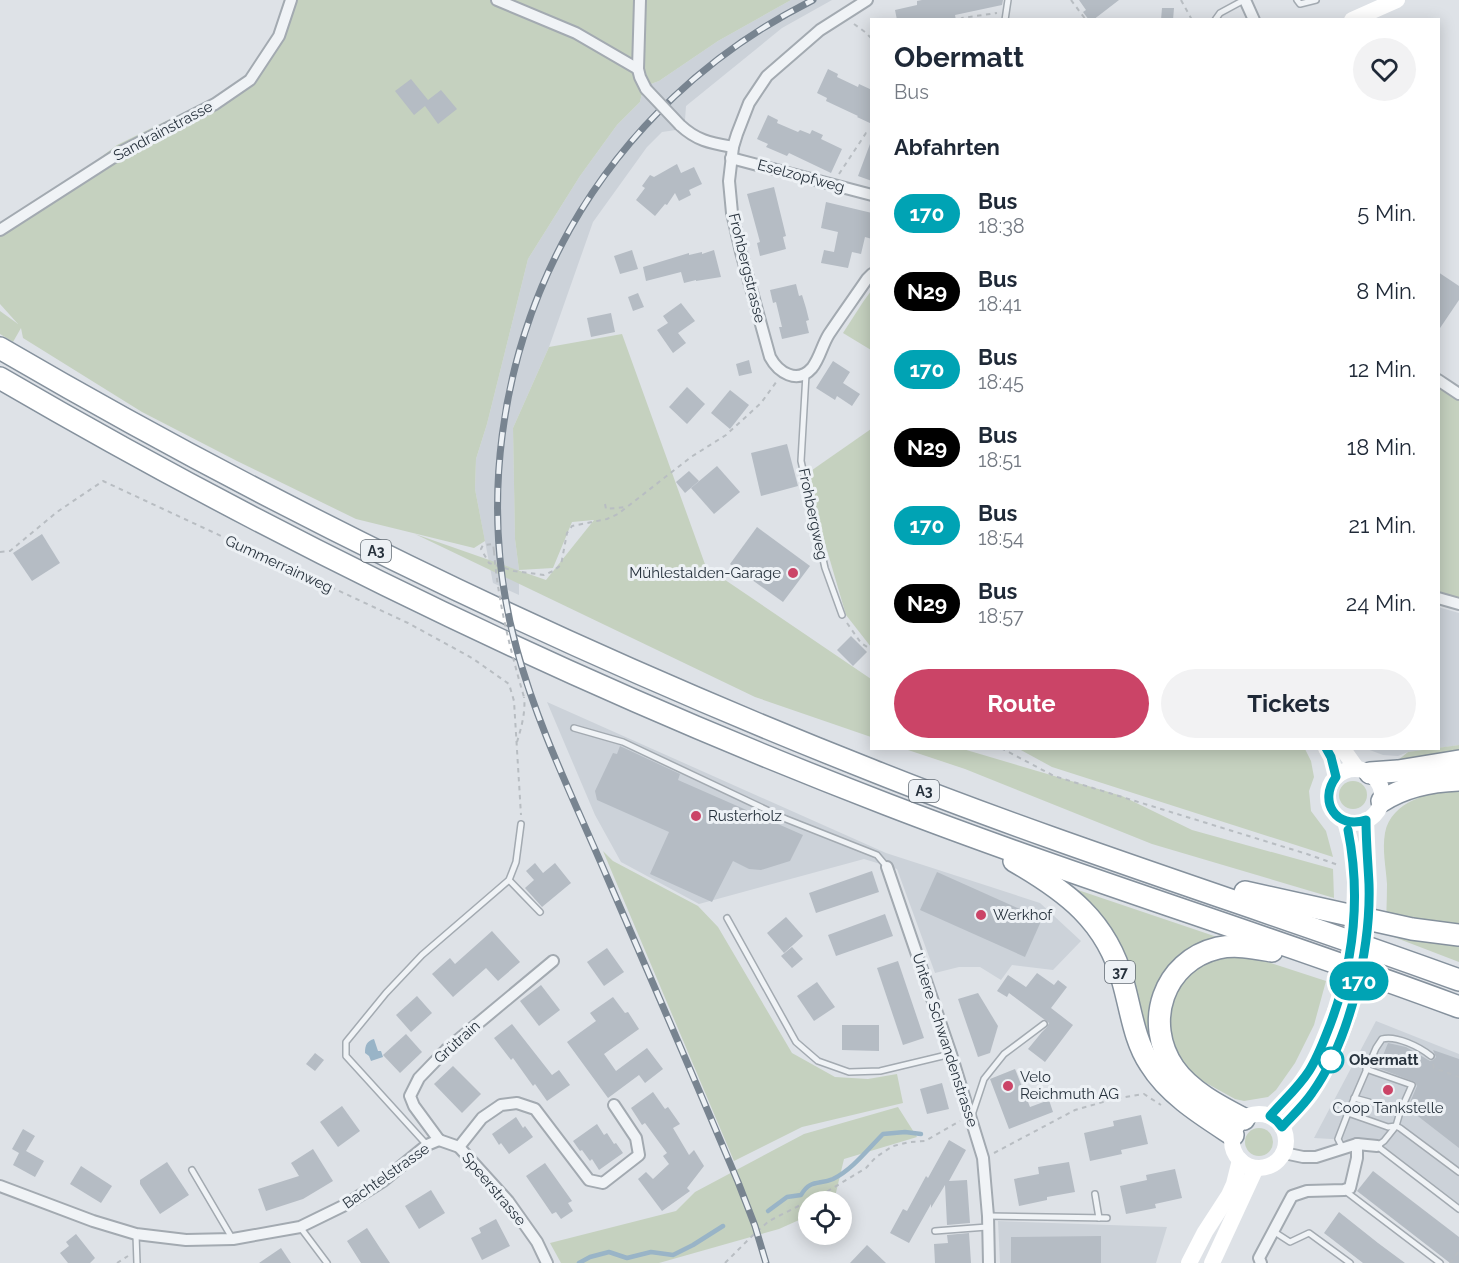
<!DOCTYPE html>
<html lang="de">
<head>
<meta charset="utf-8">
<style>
  body { margin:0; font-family:Raleway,sans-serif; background:#f2f2f3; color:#1f2937; height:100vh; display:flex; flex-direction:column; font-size:22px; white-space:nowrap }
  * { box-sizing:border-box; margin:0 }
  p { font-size:20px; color:#747a83 }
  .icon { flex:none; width:33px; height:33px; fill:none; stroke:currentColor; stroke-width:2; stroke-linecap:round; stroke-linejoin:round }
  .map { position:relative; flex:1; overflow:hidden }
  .details { position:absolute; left:870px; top:18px; width:570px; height:732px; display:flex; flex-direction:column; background:#fff; border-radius:0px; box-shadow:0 3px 15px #0003 }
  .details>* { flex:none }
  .badge { padding:0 12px; border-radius:20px; font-size:21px; line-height:39px }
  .controls { position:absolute; left:798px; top:1191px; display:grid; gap:12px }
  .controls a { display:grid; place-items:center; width:54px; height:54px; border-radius:50%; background:#fff; box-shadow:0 3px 15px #0003; font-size:30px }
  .map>.badge { position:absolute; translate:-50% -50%; box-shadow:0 0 0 3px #fff }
  h2 { padding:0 24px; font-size:22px; line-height:54px }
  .round { display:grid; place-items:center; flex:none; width:63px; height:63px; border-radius:32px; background:#f2f2f3 }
  .head { display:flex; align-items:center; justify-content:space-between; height:102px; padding:0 24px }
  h1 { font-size:28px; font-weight:700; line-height:45px }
  .action { display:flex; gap:12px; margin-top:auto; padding:12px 24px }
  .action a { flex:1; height:69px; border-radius:36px; background:#cb4467; color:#fff; font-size:24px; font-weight:700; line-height:69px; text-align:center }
  .action a+a { background:#f2f2f3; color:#1f2937 }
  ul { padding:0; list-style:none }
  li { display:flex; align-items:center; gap:18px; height:78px; padding:0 24px }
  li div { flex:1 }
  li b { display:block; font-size:22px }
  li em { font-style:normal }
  li .badge { min-width:66px; font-weight:700; text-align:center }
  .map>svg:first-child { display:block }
  .built { fill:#ccd2d9 }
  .green { fill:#c5d1bf }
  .water { fill:#99b4c7 }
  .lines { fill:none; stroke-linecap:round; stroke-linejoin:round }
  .stream { stroke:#99b4c7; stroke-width:4.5 }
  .building { fill:#b5bcc4 }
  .service-casing { stroke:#a3aab1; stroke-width:8 }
  .minor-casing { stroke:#a3aab1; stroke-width:14 }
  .motorway-casing { stroke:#85919d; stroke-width:24 }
  .path { stroke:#b8bdc2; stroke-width:2; stroke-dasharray:4.5 4.5; stroke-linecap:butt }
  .service { stroke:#f0f3f6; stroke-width:5 }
  .minor { stroke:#f0f3f6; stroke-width:10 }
  .secondary { stroke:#fff; stroke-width:16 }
  .motorway { stroke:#fff; stroke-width:21 }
  .rail-casing { stroke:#788490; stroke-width:7 }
  .rail { stroke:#edf1f5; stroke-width:4.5; stroke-dasharray:14; stroke-linecap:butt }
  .minor-bridge-casing { stroke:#a3aab1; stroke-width:14; stroke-linecap:butt }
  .path-bridge { stroke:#b8bdc2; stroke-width:2; stroke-dasharray:4.5 4.5; stroke-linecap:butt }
  .minor-bridge { stroke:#f0f3f6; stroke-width:10 }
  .secondary-bridge { stroke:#fff; stroke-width:16 }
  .line-casing { stroke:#fff; stroke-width:14 }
  .line { stroke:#00a3b4; stroke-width:9 }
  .poi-dot { fill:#cb4467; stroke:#edf1f5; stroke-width:2 }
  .stop-dot { fill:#fff; stroke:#00a3b4; stroke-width:3 }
  .labels { text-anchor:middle; stroke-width:6; stroke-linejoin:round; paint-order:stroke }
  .shield { fill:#edf1f5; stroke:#626b74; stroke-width:1.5 }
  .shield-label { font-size:14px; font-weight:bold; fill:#27323d }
  .street-label { font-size:15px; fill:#27323d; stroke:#edf1f5 }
  .poi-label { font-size:15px; fill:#27323d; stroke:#edf1f5; text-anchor:start }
  .stop-label { font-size:15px; font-weight:bold; fill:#27323d; stroke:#edf1f5; text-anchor:start }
</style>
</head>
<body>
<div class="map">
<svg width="1459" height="1263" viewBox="0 0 1459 1263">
  <rect width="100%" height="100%" fill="#dee2e7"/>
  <g class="built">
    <polygon points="791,0 832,0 782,28 686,106 685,120 676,130 662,132 647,147 593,222 549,347 513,428 515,539 519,570 519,595 493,583 475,489 476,459 487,424 528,259 580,176 617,125 640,102 642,93 651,84 659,81 718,41"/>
    <polygon points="1438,607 1459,613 1459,745 1439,748"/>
    <polygon points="547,702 886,853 1040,903 1081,941 1053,970 1012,965 1001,980 980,967 959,967 935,973 897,869 864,859 699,904 621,862 595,815"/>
    <polygon points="1367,749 1433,749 1408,752 1398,756 1383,755"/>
    <polygon points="1376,1021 1459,1054 1459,1207 1366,1141 1314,1138"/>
    <polygon points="998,1221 1167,1227 1156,1263 1000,1263"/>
  </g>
  <g class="green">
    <polygon points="291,0 791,0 718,41 659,81 651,84 642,93 640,102 617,125 580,176 528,259 487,424 476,459 475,489 485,541 474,548 356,519 237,461 142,412 23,338 21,328 13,342 0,334 0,311 18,324 0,304 0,233 117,145 250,80 279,36"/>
    <polygon points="871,291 871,350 843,333 863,302"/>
    <polygon points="622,334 706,567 871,679 871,737 755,697 415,534 546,580 594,520 572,522 553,568 519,570 515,539 513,428 549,347"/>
    <polygon points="1438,388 1444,388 1459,398 1459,599 1439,593"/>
    <polygon points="871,429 871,647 846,615 805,475"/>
    <polygon points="1459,745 1459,750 1397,761 1408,752"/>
    <polygon points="905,749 963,749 1122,796 1192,830 1333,869 1334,898 1152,844 965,769"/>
    <polygon points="1019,749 1305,749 1311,761 1314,777 1309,791 1311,811 1326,831 1333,857 1052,767"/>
    <circle cx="1353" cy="795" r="14"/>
    <path d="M1459,790V962L1386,934C1386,917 1387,900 1387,884C1386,867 1382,850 1385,833C1391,801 1431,791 1459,790Z"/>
    <polygon points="603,851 613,861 698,906 718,927 792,1053 835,1077 868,1079 897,1074 903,1103 802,1127 734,1161"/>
    <polygon points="1078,890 1223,939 1252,957 1326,981 1314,1025 1295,1063 1276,1090 1268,1097 1244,1101 1235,1099 1197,1078 1164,1073 1077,891"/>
    <polygon points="898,1107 917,1137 844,1159 834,1201 808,1202 808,1216 779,1229 659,1263 561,1263 550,1243 676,1211 695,1192 804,1134"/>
    <circle cx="1259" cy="1142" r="14"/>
  </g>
  <path class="water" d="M374,1039L378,1051H381L383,1057L371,1061L369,1056L365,1053C365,1045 367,1041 374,1039Z"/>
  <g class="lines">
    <g class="stream">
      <path d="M768,1211L787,1197L801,1195C810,1179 819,1185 833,1179C852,1170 868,1149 883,1134L905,1132L921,1134"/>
      <polyline points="579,1263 590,1257 609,1252 627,1258 651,1252 673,1255 693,1245 723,1226"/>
    </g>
  </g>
  <g class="building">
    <polygon points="922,0 1003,0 1002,5 955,15 956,20 897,20 895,10 917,5 917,1"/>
    <polygon points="1079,0 1119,0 1093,20 1089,20 1083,12 1086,10"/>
    <polygon points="1162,8 1174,8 1173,20 1161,20"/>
    <polygon points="828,69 838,74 837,77 858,87 859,84 872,90 872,124 857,117 858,116 826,101 827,98 817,93"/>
    <polygon points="411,79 428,100 441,90 457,109 438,124 425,106 414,115 395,91"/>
    <polygon points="768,115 778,120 777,123 798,132 800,130 810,134 812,130 823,135 821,139 842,149 831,173 789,153 787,156 766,147 768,144 757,139"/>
    <polygon points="870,144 872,144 872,181 858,176"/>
    <polygon points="677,164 681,173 694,167 702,184 689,190 691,195 679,201 675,193 667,205 665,204 655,216 636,200 645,188 642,186 650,175 654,177"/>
    <polygon points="774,187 786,236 783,237 786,249 760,256 757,243 760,242 747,194"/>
    <polygon points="826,202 872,213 872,239 865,237 861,254 852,252 848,268 821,263 824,250 834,252 838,232 821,228"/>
    <polygon points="632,250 638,269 620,274 614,256"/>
    <polygon points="714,250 721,277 696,281 696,280 684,283 681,272 646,281 643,267 689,253 689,255 702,252 702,254"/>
    <polygon points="1438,272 1459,286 1459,300 1438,331"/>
    <polygon points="796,284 799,296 802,295 806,308 809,320 806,321 809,333 782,339 779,327 782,327 776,302 773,303 770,290"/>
    <polygon points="638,293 644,307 633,311 628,297"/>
    <polygon points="681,303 695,321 678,333 686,343 673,353 657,330 668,323 663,316"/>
    <polygon points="611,313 615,332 591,337 587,318"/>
    <polygon points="749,360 752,373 739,376 736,364"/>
    <polygon points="833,361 850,372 843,383 860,394 852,406 837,396 835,400 816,388"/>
    <polygon points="687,387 705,404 687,424 669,407"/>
    <polygon points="730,390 749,405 730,429 711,413"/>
    <polygon points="787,444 798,486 761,496 751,453"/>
    <polygon points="717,466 740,492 714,514 691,488"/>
    <polygon points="689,471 699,481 685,493 676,482"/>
    <polygon points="757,527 810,566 783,602 730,564"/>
    <polygon points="42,534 60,563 32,581 13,553"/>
    <polygon points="851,636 867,652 853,666 837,650"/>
    <polygon points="620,746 680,774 678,780 803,835 790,861 761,870 749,869 733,861 712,902 650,874 669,832 597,800 595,791 613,753 617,754"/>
    <polygon points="535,863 543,873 555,863 571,883 542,907 525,888 534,880 526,871"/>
    <polygon points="872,871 879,892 816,913 809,893"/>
    <polygon points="937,872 1042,919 1025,957 920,910"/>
    <polygon points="885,914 893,936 836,956 828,935"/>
    <polygon points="786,917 803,936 784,953 767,933"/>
    <polygon points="492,931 520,962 498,981 486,968 453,997 432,974 450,958 455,964"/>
    <polygon points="792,947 803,959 792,968 781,956"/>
    <polygon points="607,948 624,972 604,986 587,962"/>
    <polygon points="898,961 924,1038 903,1045 877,968"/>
    <polygon points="1037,973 1054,985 1058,980 1067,987 1051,1008 1073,1025 1045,1062 1028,1049 1042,1032 1047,1027 1049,1023 1009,993 1007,997 997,991 1008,975 1026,987"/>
    <polygon points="817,982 835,1007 814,1021 797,996"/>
    <polygon points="541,985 560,1010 539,1026 520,1001"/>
    <polygon points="978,993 998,1026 990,1053 978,1057 958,999"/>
    <polygon points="417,996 432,1013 411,1032 396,1015"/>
    <polygon points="613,997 625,1013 628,1012 639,1029 604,1054 616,1071 647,1048 663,1069 645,1083 639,1075 608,1098 567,1042 596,1021 590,1013"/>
    <polygon points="512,1024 552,1075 559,1070 570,1085 547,1101 535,1084 533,1086 513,1058 511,1060 494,1038"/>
    <polygon points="842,1025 879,1025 879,1051 842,1050"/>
    <polygon points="406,1034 422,1052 400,1073 383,1055"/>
    <polygon points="1388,1043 1406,1047 1430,1061 1433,1060 1436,1057 1433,1050 1459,1059 1459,1148 1410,1110 1411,1100 1417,1086 1415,1082 1378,1068"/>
    <polygon points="315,1053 324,1060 315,1071 306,1064"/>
    <polygon points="453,1066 481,1094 462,1113 434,1084"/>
    <polygon points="1015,1069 1030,1107 1049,1100 1053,1112 1009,1129 990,1079"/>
    <polygon points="942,1083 949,1109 927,1114 920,1089"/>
    <polygon points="653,1092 665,1109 668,1107 680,1124 673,1128 689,1155 694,1150 704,1166 687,1188 690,1191 662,1211 638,1179 646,1172 653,1179 669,1164 663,1156 667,1153 645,1123 642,1125 631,1108"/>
    <polygon points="342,1106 360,1131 338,1147 320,1122"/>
    <polygon points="1141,1115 1148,1144 1121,1150 1122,1154 1090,1161 1084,1133 1114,1126 1113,1121"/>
    <polygon points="516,1117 523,1128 525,1126 533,1137 509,1154 501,1143 499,1145 492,1134"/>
    <polygon points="597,1124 604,1135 607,1133 614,1144 616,1143 623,1153 599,1170 592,1159 590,1161 582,1150 580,1151 573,1141"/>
    <polygon points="23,1129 35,1136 26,1151 44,1161 35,1177 13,1165 19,1153 12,1149"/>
    <polygon points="949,1140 966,1150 949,1181 967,1180 970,1223 947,1225 945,1185 931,1208 931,1204 909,1243 890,1233 903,1209 907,1211 926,1176 928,1178"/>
    <polygon points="313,1149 333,1181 303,1199 266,1211 258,1189 299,1176 291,1163"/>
    <polygon points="167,1162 189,1195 160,1214 140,1184 140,1180"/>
    <polygon points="1069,1162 1075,1192 1047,1197 1047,1200 1019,1206 1014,1179 1039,1174 1038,1167"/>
    <polygon points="545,1163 572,1201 568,1203 573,1211 561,1219 556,1212 552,1214 526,1176"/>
    <polygon points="81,1166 112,1186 101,1203 70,1184"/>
    <polygon points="1175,1169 1182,1198 1155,1204 1156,1208 1126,1214 1120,1186 1147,1180 1146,1175"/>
    <polygon points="1373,1171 1459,1237 1459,1263 1450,1263 1357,1191"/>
    <polygon points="431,1190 445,1213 419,1229 405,1206"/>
    <polygon points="1339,1212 1378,1243 1405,1263 1363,1263 1324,1233"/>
    <polygon points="496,1219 510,1246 482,1260 471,1238 481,1233 479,1228"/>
    <polygon points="367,1228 380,1248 390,1263 361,1263 347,1241"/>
    <polygon points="969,1233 971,1263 935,1263 934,1244 948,1243 947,1235"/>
    <polygon points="76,1234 95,1258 90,1263 68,1263 60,1253 69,1246 66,1242"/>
    <polygon points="1101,1236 1101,1263 1011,1263 1011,1237"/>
    <polygon points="867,1245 886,1263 850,1263"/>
    <polygon points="281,1248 291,1263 259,1263"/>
  </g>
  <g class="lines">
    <defs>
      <g id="service">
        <polyline points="1297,0 1300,4 1316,0"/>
        <polyline points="1005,20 1008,0"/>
        <polyline points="1215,20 1220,13 1244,0"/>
        <polyline points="806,374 801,461 825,568 842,615"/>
        <polyline points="574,728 623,742 786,819 877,855 887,867"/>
        <polyline points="509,880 540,912"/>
        <polyline points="727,918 796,1042 818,1061 849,1072 880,1071 951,1054"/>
        <polyline points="1366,1069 1412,1085 1400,1112 1396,1126 1384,1141 1377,1146 1459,1209"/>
        <polyline points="1354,1098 1369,1102"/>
        <path d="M1348,1113L1376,1048L1382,1039C1396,1035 1420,1047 1431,1056"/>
        <polyline points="972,1115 984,1079 1004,1054 1044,1024"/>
        <polyline points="427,1145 346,1056 346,1042 386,993 422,955 509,880 516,862 521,824"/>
        <polyline points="1343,1149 1338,1139 1348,1113 1388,1127 1396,1126 1400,1128 1459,1172"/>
        <polyline points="192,1170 232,1238"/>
        <polyline points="1344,1190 1440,1263"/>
        <polyline points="1095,1194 1099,1218"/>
        <polyline points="988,1216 1107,1218"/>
        <polyline points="300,1227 327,1263"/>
        <polyline points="935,1231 987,1227"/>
        <polyline points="1273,1231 1290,1242 1309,1233 1350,1263"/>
        <polyline points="136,1235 137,1263"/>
      </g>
      <g id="minor">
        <polyline points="497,0 576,33 638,69"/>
        <polyline points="640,0 638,69 640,77 646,89"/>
        <path d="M867,0L820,30L767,76L749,103L737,134L733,147L729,181L732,213L741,252L770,357C778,372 797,385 812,368C820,358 822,345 829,334C841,316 854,298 867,279L872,274"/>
        <polyline points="1245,0 1254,20"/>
        <path d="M680,125C697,141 711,143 733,147"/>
        <polyline points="731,158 872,195"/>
        <polyline points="0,230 123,151 215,104 250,80 279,36 291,0"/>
        <polyline points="1438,380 1459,394"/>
        <polyline points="1438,598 1459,604"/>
        <polyline points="887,867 951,1054 983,1158 988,1216 989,1263"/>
        <polyline points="439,1140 414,1106 410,1096 419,1078 446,1050 553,961"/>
        <polyline points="439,1140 459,1147 508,1201 537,1242 547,1263"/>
        <polyline points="459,1147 482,1118 501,1105 517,1103 535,1109 589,1180 603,1183 639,1155 636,1138 614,1105"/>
        <polyline points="1284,1153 1303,1157 1316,1157 1357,1144 1377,1146"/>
        <polyline points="0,1186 93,1221 136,1234 186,1240 233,1239 300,1227 345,1205 383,1181 427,1145 439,1140"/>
        <polyline points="1261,1263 1259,1258 1292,1196 1307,1191 1344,1190 1350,1188 1357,1158 1357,1144"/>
      </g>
      <g id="motorway">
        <path d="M0,348C279,511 570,651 871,770C1064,847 1264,909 1459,980"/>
        <path d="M0,378C283,543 580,686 886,804C1075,877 1269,936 1459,1007"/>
        <polyline points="1370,773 1398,771 1459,761"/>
        <path d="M1382,801C1405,786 1432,781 1459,780"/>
        <path d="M1014,861C1066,891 1107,921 1123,982C1131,1010 1134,1040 1150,1064C1169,1095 1204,1116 1233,1135"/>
        <polyline points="1245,892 1412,929 1459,935"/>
        <path d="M1244,1119C1219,1106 1190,1091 1174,1068C1143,1023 1163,961 1218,948C1236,944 1255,948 1272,951"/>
      </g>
    </defs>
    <use href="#service" class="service-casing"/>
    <use href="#minor" class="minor-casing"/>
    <use href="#motorway" class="motorway-casing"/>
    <g class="path">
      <polyline points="1071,0 1086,20"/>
      <polyline points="1181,0 1192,20"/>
      <polyline points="960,20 962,18 997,13"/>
      <polyline points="854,24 865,32 872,39"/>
      <polyline points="839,174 866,133 872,132"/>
      <polyline points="605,504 606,509 626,507"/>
      <polyline points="494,551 493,544 483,545 481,549 489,563 514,571 544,575 553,571 561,565 567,533 572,526 607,519 618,514 691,457 726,435 761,403 777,381"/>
      <polyline points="0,552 10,551 57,512 103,481 408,623 472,658 509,684 514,701 521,815"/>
      <polyline points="847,623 861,643 872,650"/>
      <path d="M517,742C521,729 526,711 524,697"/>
      <polyline points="1001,748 1054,776 1307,854 1338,865"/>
      <polyline points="1433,1064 1434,1068 1459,1077"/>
      <polyline points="994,1153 1075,1110 1114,1099 1144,1094 1161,1105"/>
      <polyline points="117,1263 128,1256"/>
      <polyline points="725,1263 750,1238 769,1221 828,1191 866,1168 876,1157 893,1146 910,1142 925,1141 960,1121"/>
      <polyline points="1450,1263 1459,1251"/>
    </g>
    <use href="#service" class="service"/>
    <use href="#minor" class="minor"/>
    <g class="secondary">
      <polyline points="1352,20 1397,0"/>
      <polyline points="1326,748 1331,757 1336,777"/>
      <polyline points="1342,748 1357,769"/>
      <circle cx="1355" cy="796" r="27"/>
      <polyline points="1366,820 1369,885"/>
      <polyline points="1345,821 1351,844 1355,882"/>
      <circle cx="1259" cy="1141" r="27"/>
      <path d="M1270,1116C1279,1106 1289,1096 1298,1086C1316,1064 1325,1036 1335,1011"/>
      <path d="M1282,1127C1292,1115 1305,1104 1313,1091C1329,1067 1339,1041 1349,1014"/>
      <polyline points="1189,1263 1205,1232 1229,1195 1234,1184 1240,1160"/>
      <polyline points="1212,1263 1256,1168"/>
    </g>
    <use href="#motorway" class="motorway"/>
    <defs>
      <path id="rail" d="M766,1263L755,1226L738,1182C695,1080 651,979 607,877C575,802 538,728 517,650C478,510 499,356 570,229C626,130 711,51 813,0"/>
    </defs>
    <use href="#rail" class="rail-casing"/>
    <use href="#rail" class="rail"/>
    <defs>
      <polyline id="minor-bridge" points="646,89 680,125"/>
    </defs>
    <use href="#minor-bridge" class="minor-bridge-casing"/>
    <path class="path-bridge" d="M494,551C498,602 510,649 524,697"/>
    <use href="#minor-bridge" class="minor-bridge"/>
    <g class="secondary-bridge">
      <path d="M1335,1011C1349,967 1355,927 1355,882"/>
      <path d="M1349,1014C1363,972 1368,929 1369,885"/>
    </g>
  </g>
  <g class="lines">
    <defs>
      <path id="line" d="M1326,748L1331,757L1336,777C1318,801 1336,830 1366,820C1366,842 1368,863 1369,884C1371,949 1350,1040 1312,1093C1304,1105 1292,1116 1282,1127L1277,1121L1270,1116C1283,1101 1298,1088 1309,1071C1318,1057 1324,1040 1330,1025C1354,962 1361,896 1348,830"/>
    </defs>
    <use href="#line" class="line-casing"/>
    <use href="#line" class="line"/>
  </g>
  <g class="poi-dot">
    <circle cx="793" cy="573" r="6"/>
    <circle cx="696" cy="816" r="6"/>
    <circle cx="981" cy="915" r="6"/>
    <circle cx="1008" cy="1086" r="6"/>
    <circle cx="1388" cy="1090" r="6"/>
  </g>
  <circle class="stop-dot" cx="1331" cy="1060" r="12"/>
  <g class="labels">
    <g class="shield">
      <rect x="361" y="540" width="30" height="22" rx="4.5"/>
      <rect x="909" y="780" width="30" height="22" rx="4.5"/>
      <rect x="1105" y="961" width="30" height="22" rx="4.5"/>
    </g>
    <g class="shield-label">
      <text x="376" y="556">A3</text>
      <text x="924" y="796">A3</text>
      <text x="1120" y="977">37</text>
    </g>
    <g class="street-label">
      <text transform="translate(163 131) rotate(-28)" y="5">Sandrainstrasse</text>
      <text transform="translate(801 176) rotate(15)" y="5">Eselzopfweg</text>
      <text transform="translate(747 268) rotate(76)" y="5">Frohbergstrasse</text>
      <text transform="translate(813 514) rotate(78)" y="5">Frohbergweg</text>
      <text transform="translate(279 564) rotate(25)" y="5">Gummerrainweg</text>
      <text transform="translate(945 1040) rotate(72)" y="5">Untere Schwandenstrasse</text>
      <text transform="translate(457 1042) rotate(-42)" y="5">Grütrain</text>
      <text transform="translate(386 1176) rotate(-35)" y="5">Bachtelstrasse</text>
      <text transform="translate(494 1189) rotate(50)" y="5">Speerstrasse</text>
    </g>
    <g class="poi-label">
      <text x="781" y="578" text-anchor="end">Mühlestalden-Garage</text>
      <text x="708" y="821">Rusterholz</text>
      <text x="993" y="920">Werkhof</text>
      <text x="1020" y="1082">Velo<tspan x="1020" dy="17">Reichmuth AG</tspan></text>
      <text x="1388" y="1113" text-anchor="middle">Coop Tankstelle</text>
    </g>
    <g class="stop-label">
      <text x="1349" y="1065">Obermatt</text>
    </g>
  </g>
</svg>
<div class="controls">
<a><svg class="icon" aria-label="locate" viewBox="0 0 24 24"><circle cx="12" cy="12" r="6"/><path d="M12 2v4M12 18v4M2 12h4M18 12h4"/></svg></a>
</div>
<b class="badge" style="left:1359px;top:981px;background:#00a3b4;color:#fff">170</b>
<section class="details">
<div class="head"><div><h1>Obermatt</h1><p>Bus</p></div><a class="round"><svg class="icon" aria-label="heart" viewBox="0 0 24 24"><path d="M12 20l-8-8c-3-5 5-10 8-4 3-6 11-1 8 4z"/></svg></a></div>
<h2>Abfahrten</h2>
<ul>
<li><span class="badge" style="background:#00a3b4;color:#fff">170</span><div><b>Bus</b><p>18:38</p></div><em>5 Min.</em></li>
<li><span class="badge" style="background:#000;color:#fff">N29</span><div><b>Bus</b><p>18:41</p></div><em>8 Min.</em></li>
<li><span class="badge" style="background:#00a3b4;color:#fff">170</span><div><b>Bus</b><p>18:45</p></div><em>12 Min.</em></li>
<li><span class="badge" style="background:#000;color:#fff">N29</span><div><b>Bus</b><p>18:51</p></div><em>18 Min.</em></li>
<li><span class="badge" style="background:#00a3b4;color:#fff">170</span><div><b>Bus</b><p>18:54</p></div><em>21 Min.</em></li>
<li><span class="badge" style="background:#000;color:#fff">N29</span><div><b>Bus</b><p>18:57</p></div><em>24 Min.</em></li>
</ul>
<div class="action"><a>Route</a><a>Tickets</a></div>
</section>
</div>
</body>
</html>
